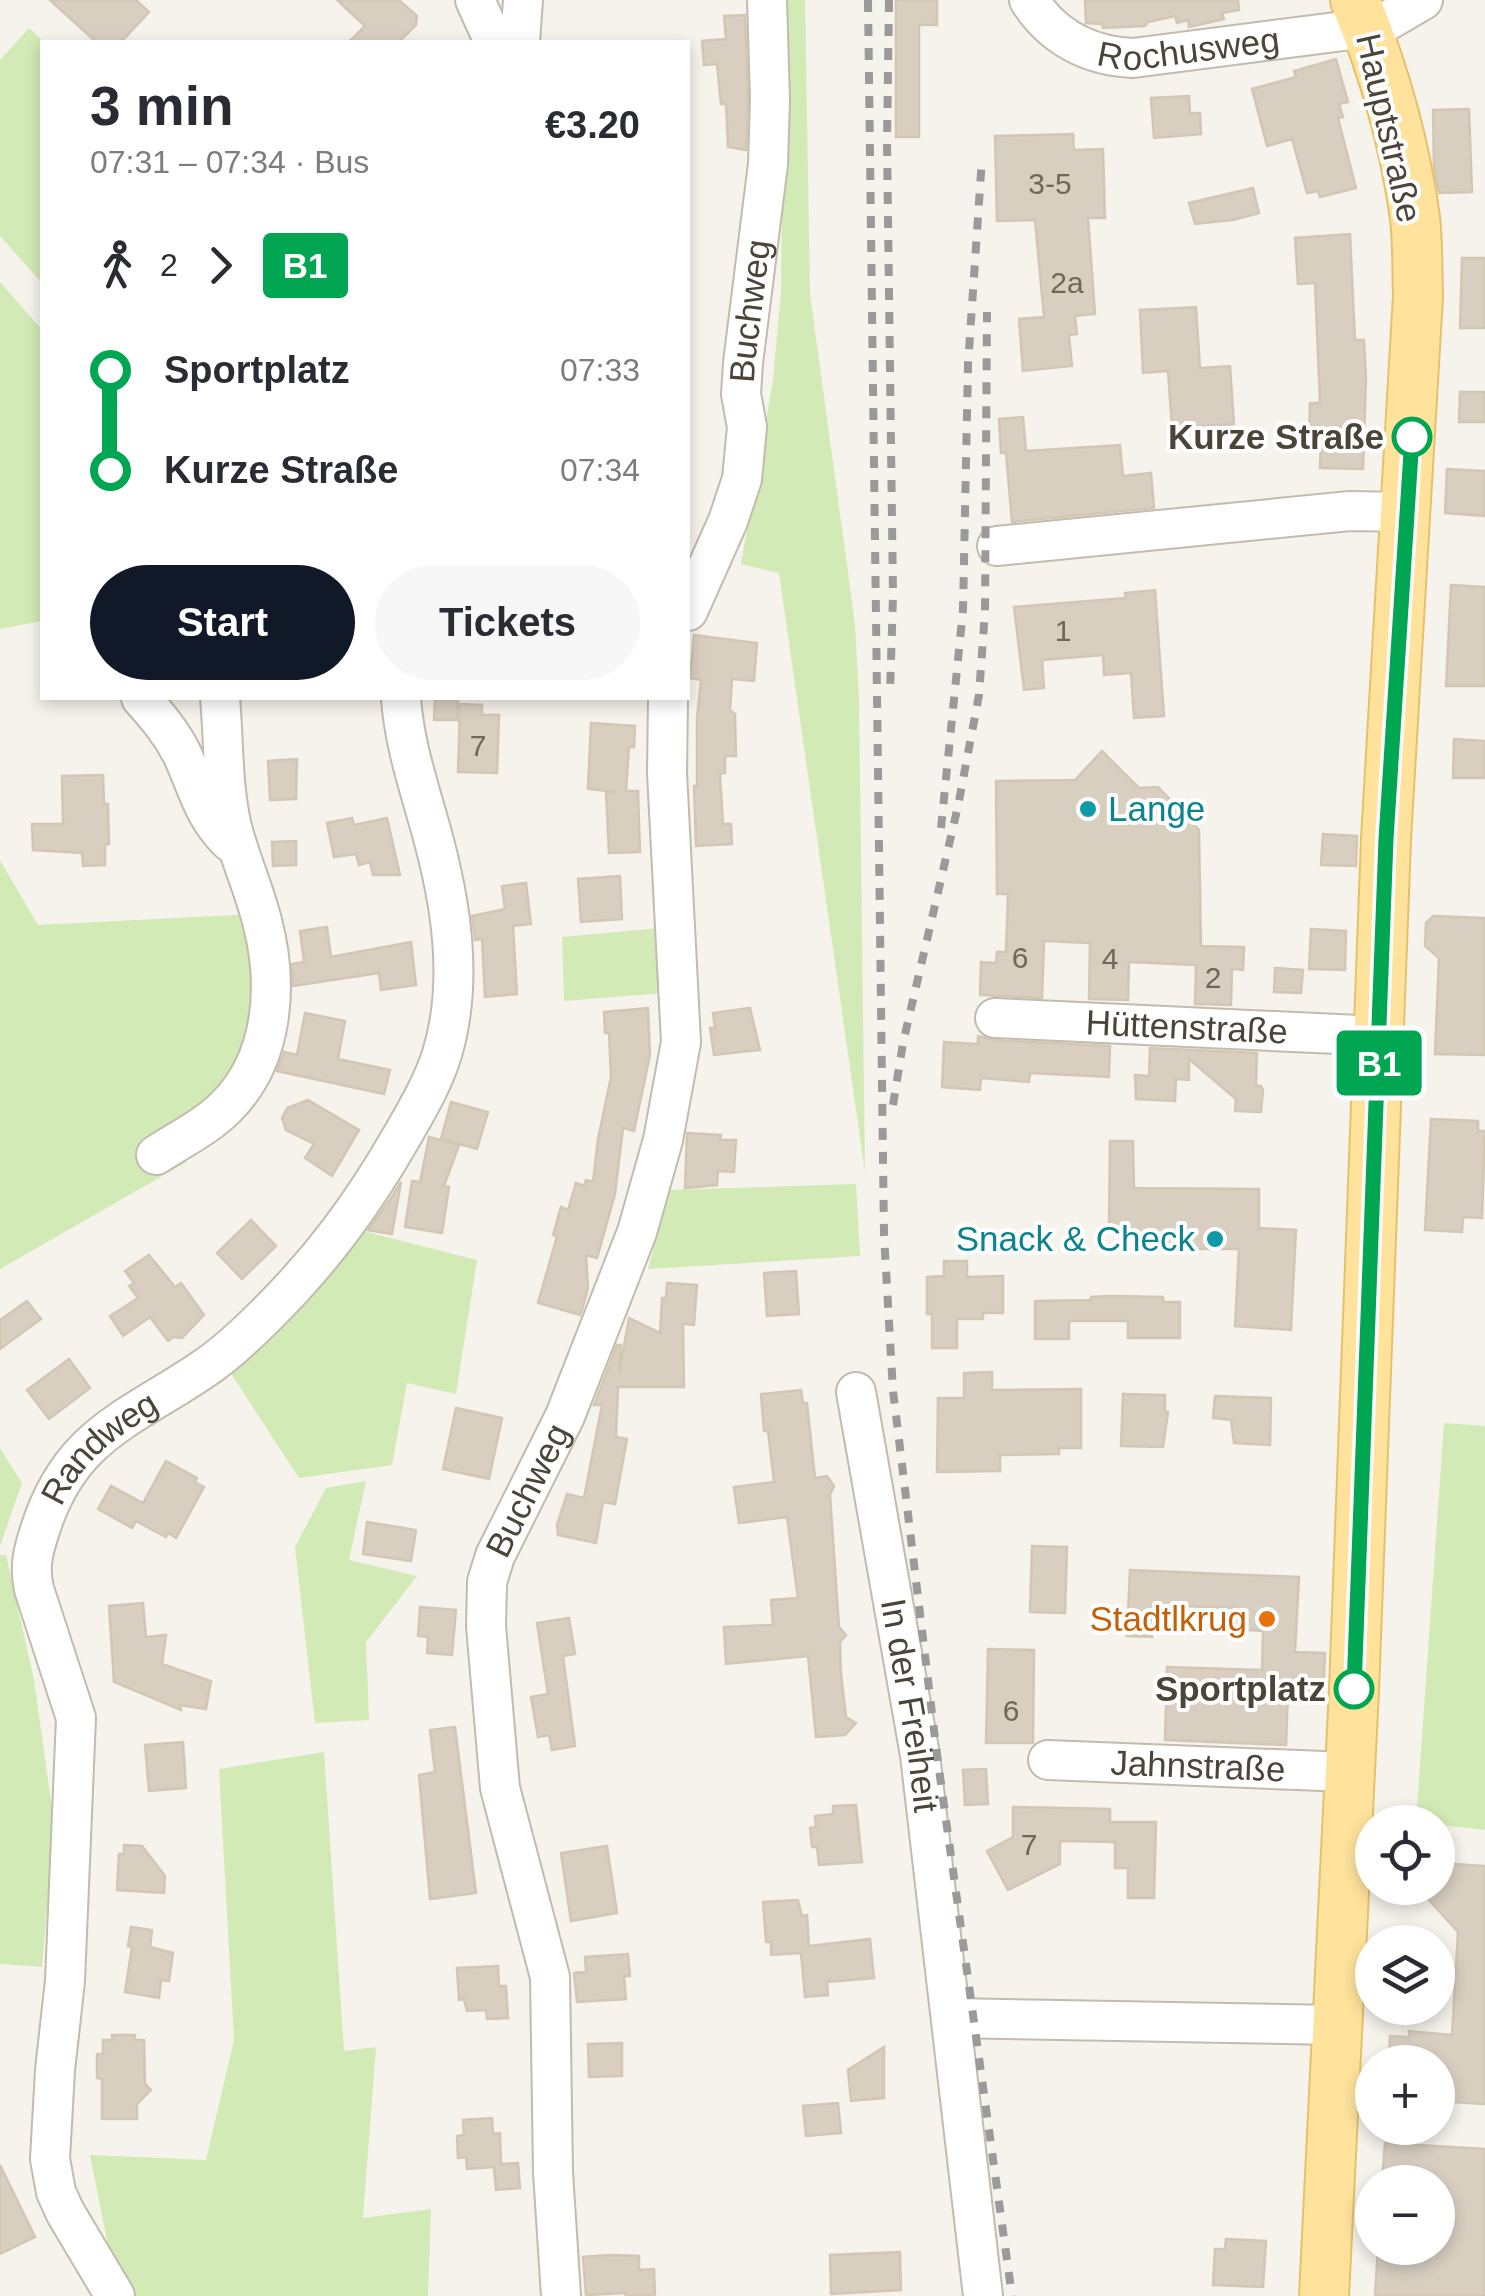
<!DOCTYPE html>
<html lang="en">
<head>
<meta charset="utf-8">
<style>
  body { margin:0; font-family:Helvetica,sans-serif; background:#f7f7f7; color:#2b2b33; height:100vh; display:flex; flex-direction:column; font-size:38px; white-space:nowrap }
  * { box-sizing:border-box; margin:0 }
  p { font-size:32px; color:#7c7c81 }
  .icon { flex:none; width:55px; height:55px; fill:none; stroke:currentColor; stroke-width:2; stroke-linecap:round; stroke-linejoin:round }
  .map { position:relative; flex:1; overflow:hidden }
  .drawer { position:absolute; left:40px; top:40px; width:650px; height:660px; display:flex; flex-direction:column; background:#fff; border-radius:0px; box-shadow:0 5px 15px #0003 }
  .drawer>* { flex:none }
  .badge { padding:0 20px; border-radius:8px; font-size:35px; line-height:65px }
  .tools { position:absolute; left:1355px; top:1805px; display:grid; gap:20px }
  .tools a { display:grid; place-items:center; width:100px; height:100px; border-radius:50%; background:#fff; box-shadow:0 5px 15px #0003; font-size:50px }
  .map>.badge { position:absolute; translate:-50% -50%; box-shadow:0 0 0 5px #fff }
  .legs { display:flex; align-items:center; gap:15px; height:110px; padding:0 50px; font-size:32px }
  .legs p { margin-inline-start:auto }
  .headline { display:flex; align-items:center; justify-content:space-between; height:170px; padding:0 50px }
  h1 { font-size:55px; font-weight:700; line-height:75px }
  .cta { display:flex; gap:20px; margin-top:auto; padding:20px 50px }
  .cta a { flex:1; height:115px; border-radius:60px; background:#111827; color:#fff; font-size:40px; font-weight:700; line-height:115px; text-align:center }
  .cta a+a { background:#f7f7f7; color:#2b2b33 }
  ul { padding:0 50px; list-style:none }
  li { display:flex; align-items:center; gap:35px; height:100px; font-size:38px }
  li i { display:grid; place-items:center; width:15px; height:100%; margin:0 12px; background:currentColor }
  li i::after { content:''; width:25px; height:25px; margin:-12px; border:8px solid; border-radius:50%; background:#fff }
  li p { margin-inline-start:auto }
  li:first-child i { background:linear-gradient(#0000 50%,currentColor 0) }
  li:last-child i { background:linear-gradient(currentColor 50%,#0000 0) }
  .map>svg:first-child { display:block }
  .green { fill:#d2eab5 }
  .building { fill:#d8cfc1; stroke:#d3c7b4; stroke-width:2.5 }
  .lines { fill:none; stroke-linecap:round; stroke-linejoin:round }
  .minor-casing { stroke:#c2bbae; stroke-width:42 }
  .major-casing { stroke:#e6c16a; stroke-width:52 }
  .minor { stroke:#fff; stroke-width:38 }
  .major { stroke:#ffe39c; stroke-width:48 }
  .rail { stroke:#9a9a9a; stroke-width:8; stroke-dasharray:12 12; stroke-linecap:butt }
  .line-1-casing { stroke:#fff; stroke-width:22 }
  .line-1 { stroke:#00a651; stroke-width:15 }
  .stop-1-dot { fill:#fff; stroke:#00a651; stroke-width:5 }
  .culture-dot { fill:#0f9aa8; stroke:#fff; stroke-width:4 }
  .food-dot { fill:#e8710a; stroke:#fff; stroke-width:4 }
  .labels { text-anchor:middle; stroke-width:8; stroke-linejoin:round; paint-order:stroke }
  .number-label { font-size:30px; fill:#6e675b }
  .street-label { font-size:35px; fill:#4b4439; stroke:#fff }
  .stop-label { font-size:35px; font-weight:bold; fill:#4b4439; stroke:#fff; text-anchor:end }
  .culture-label { font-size:35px; fill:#0d838f; stroke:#fff; text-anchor:start }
  .food-label { font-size:35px; fill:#c56008; stroke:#fff; text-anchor:end }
</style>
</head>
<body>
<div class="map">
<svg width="1485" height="2296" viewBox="0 0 1485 2296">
  <rect width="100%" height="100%" fill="#f6f3ec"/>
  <g class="green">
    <polygon points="784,0 805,0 810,294 855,624 859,698 865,1172 779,573 741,564 773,380 781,292"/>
    <polygon points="29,28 44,42 42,283 0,236 0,60"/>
    <polygon points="0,282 42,330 42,621 0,629"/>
    <polygon points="0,860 38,925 254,914 266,1005 249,1063 185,1163 0,1269"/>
    <polygon points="659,928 664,993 564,1001 562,937"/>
    <polygon points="856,1184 860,1256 648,1269 670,1190"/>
    <polygon points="359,1230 477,1260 456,1394 407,1383 392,1465 299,1478 226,1366"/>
    <polygon points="1444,1423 1485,1426 1485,1830 1416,1822"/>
    <polygon points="0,1448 22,1483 0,1546"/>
    <polygon points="366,1481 349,1560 417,1576 366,1642 369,1720 315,1723 295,1547 326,1488"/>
    <polygon points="0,1555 6,1555 34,1680 54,1823 42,1967 0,1964"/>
    <polygon points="324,1752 344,2051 376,2047 363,2218 431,2209 428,2296 118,2296 90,2155 206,2160 234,2040 219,1769"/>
  </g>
  <g class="building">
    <polygon points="50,0 136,0 149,12 121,42 96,42"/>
    <polygon points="337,0 399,0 417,16 416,25 399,42 349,42 365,26"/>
    <polygon points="896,0 937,0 937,25 919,25 919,137 896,137"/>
    <polygon points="1085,0 1238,0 1239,10 1222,13 1224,19 1189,27 1188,20 1177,23 1175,16 1148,22 1145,26 1103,28 1102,24 1086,23"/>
    <polygon points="745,15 748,99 746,150 728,147 726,104 721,104 717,64 704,65 702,41 726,39 724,16"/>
    <polygon points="1336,59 1348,102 1339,104 1343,117 1338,118 1356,188 1320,197 1318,191 1307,193 1292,139 1267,146 1252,89 1296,77 1294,71"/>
    <polygon points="1189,96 1190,113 1200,113 1201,134 1154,138 1151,98"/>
    <polygon points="1469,109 1472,192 1439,193 1434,168 1433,110"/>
    <polygon points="1073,134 1074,150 1103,149 1105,218 1088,218 1095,314 1075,316 1077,334 1069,335 1072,366 1023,371 1019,319 1044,317 1035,220 997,221 995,136"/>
    <polygon points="1253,188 1259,213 1233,220 1195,224 1189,203"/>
    <polygon points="1350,234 1355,340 1364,340 1366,378 1363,469 1320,468 1321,432 1309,432 1310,403 1320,403 1315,283 1298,284 1295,238"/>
    <polygon points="1462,258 1485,258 1485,328 1460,328"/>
    <polygon points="1196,307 1200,368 1230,366 1234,424 1172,428 1168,371 1143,373 1140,310"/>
    <polygon points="1460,392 1485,392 1485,422 1459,422"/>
    <polygon points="1023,417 1026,451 1120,445 1123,476 1151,473 1154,508 1012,522 1006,453 1001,453 999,419"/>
    <polygon points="1447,469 1485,471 1485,516 1445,513"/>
    <polygon points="1451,585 1485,587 1485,686 1446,686"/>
    <polygon points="1155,590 1164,716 1134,718 1131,673 1104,675 1103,655 1042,660 1044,688 1024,690 1014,607 1126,598 1125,593"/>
    <polygon points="694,635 757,643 754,681 732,679 730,710 735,714 736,756 725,756 725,773 720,774 723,824 731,824 732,844 696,846 694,786 697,786 697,718 701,680 690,678"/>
    <polygon points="435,698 458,698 457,720 434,720"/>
    <polygon points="460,704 482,705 482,715 499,715 497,773 458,772"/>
    <polygon points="591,723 635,726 634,747 629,747 626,791 638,791 640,852 609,853 606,792 616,792 588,789"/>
    <polygon points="1454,739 1485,741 1485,778 1453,778"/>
    <polygon points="1102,751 1139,788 1158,787 1199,830 1201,946 1244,947 1243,970 1232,969 1231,1005 1195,1004 1196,965 1129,962 1128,1000 1089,999 1090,943 1044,941 1042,998 980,995 981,962 996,963 997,952 1006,952 1008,894 997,894 996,781 1075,780"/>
    <polygon points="297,759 296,799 270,800 268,761"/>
    <polygon points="103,775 104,804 108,804 109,844 105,845 105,865 83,866 82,853 33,850 32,824 63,824 62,776"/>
    <polygon points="352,818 354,825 387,818 400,875 373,875 370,862 359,865 356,854 334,857 327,823"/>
    <polygon points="1323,834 1357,836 1356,866 1321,865"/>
    <polygon points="296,841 296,865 273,866 272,842"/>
    <polygon points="620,876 622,919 581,922 578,879"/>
    <polygon points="526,883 531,924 513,926 517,994 485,997 482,939 475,940 472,916 505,909 502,886"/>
    <polygon points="1433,916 1485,918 1485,1055 1435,1054 1439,958 1425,946 1426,923"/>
    <polygon points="327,927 331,957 411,942 416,985 381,990 379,973 293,986 292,964 304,962 300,931"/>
    <polygon points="1311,929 1346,931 1345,970 1309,969"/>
    <polygon points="1275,968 1303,970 1301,993 1274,992"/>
    <polygon points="648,1008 650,1055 634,1131 623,1128 615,1194 597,1258 586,1255 588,1288 582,1310 580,1315 538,1303 557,1236 553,1235 561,1207 568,1210 576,1183 584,1186 586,1180 593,1182 598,1139 611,1077 609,1033 605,1033 604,1012"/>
    <polygon points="750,1008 760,1050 714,1055 710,1028 715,1028 713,1013"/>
    <polygon points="305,1013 345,1021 338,1059 390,1070 384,1094 277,1071 284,1052 297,1055"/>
    <polygon points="978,1036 994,1040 1110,1046 1109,1077 1030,1073 1029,1082 981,1078 980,1090 942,1087 944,1042 978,1044"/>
    <polygon points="1150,1048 1257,1053 1256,1086 1261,1086 1263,1090 1261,1112 1235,1111 1236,1099 1189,1059 1189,1080 1176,1079 1175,1101 1136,1099 1135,1075 1149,1076"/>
    <polygon points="308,1100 359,1130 332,1176 305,1158 314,1144 286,1130 282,1118 287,1108"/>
    <polygon points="451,1102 488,1112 477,1149 441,1139"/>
    <polygon points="1431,1119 1478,1121 1478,1131 1485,1131 1482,1218 1463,1217 1462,1232 1425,1230"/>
    <polygon points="687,1133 721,1135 720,1140 736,1140 734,1172 718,1171 717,1185 685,1188"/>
    <polygon points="429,1137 459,1145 444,1186 449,1187 442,1233 405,1227 412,1181 420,1182"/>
    <polygon points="1110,1141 1133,1141 1134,1188 1259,1189 1259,1228 1296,1230 1291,1330 1235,1326 1239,1249 1134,1249 1134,1229 1109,1228"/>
    <polygon points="401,1182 392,1234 368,1230 391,1198"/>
    <polygon points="251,1220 276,1246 242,1279 217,1253"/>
    <polygon points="149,1255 175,1287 181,1283 204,1315 182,1338 173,1337 168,1341 150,1317 123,1336 110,1316 138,1298 129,1286 134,1283 125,1271"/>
    <polygon points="944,1261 967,1261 967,1277 1003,1276 1003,1313 983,1313 983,1319 957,1319 957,1348 932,1348 932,1314 927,1314 927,1277 944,1276"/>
    <polygon points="796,1271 799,1314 767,1316 764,1273"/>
    <polygon points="667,1283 697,1285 694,1325 683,1324 684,1387 618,1387 616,1437 627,1439 615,1504 603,1502 596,1543 558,1535 557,1525 567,1494 584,1498 602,1405 594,1405 617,1345 621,1345 619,1374 629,1318 660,1333 662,1298 666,1298"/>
    <polygon points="1110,1296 1163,1297 1163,1302 1180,1302 1180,1338 1128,1338 1128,1321 1069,1321 1069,1339 1035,1339 1035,1301 1091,1300 1091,1297"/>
    <polygon points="27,1301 41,1319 0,1349 0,1320"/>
    <polygon points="69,1359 90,1388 49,1419 27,1390"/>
    <polygon points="992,1372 992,1390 1081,1389 1081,1448 1059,1448 1059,1454 1000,1455 1000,1471 937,1472 938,1398 964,1398 964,1373"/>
    <polygon points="801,1390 803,1403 807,1403 815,1478 827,1476 834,1486 830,1495 839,1627 846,1635 840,1642 841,1674 846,1717 856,1723 845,1735 816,1737 808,1656 726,1664 724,1627 773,1625 771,1600 798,1598 787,1517 739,1523 734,1487 774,1482 768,1431 764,1431 761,1394"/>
    <polygon points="1123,1394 1165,1395 1165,1411 1168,1412 1163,1447 1121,1446"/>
    <polygon points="1215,1396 1271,1398 1270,1445 1234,1443 1231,1420 1213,1418"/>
    <polygon points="456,1408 502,1418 489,1479 443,1469"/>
    <polygon points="166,1461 197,1478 195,1482 204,1487 176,1538 168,1533 166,1537 136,1521 132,1528 98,1509 111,1486 143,1503"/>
    <polygon points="367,1522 416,1530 411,1561 363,1554"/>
    <polygon points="1032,1546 1067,1547 1065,1613 1030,1612"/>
    <polygon points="1130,1570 1299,1577 1295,1652 1325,1653 1323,1695 1288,1693 1286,1745 1165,1740 1167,1667 1262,1670 1263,1631 1234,1629 1235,1608 1154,1605 1152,1637 1127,1636"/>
    <polygon points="143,1603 146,1637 166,1635 162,1664 211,1681 206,1709 180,1705 181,1710 114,1682 109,1606"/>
    <polygon points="420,1607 456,1610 452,1655 427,1653 428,1637 418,1636"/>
    <polygon points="569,1618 575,1654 563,1656 575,1746 552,1750 549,1735 538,1737 531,1697 548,1694 537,1623"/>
    <polygon points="988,1649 1034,1650 1033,1743 986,1743"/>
    <polygon points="455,1727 476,1893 430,1899 419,1775 435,1772 430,1730"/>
    <polygon points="183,1742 186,1788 149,1791 145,1745"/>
    <polygon points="986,1769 988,1804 965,1805 963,1770"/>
    <polygon points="856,1805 862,1862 819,1865 817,1847 812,1847 810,1828 816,1827 815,1816 833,1814 833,1806"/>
    <polygon points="1013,1807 1110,1809 1110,1822 1156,1822 1154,1898 1128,1898 1128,1868 1115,1868 1115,1842 1060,1841 1060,1864 1008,1890 987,1851 1013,1837"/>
    <polygon points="124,1845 142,1846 165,1876 164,1893 117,1890 119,1854 124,1854"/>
    <polygon points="607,1846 617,1913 571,1921 561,1853"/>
    <polygon points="1438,1863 1485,1866 1485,2104 1438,2101 1438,2062 1389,2062 1390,2036 1409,2037 1409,2031 1452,2035 1458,1932 1418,1888 1438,1888"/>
    <polygon points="798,1900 802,1916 807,1915 809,1946 870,1939 874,1978 827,1982 828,1995 805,1997 801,1953 771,1955 771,1942 766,1942 763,1902"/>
    <polygon points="131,1927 152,1930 150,1947 173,1953 169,1981 161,1980 159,1998 125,1992 132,1947 128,1946"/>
    <polygon points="628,1954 630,1976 624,1976 626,1999 577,2002 574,1973 586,1972 585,1957"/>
    <polygon points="498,1966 499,1986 506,1986 508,2018 487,2019 486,2010 467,2011 464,1999 459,2000 457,1968"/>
    <polygon points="112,2035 135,2035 134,2040 144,2040 145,2084 151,2090 137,2104 137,2119 102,2119 102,2079 97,2078 97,2054 103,2054 103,2040 112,2040"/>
    <polygon points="622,2043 622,2076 589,2077 588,2044"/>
    <polygon points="884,2047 884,2098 851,2101 848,2070"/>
    <polygon points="838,2103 841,2133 806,2136 803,2106"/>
    <polygon points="492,2118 493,2134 500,2133 501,2164 518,2163 520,2188 496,2190 494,2167 467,2169 466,2157 458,2158 457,2136 464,2135 463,2120"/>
    <polygon points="1385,2143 1485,2149 1485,2296 1375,2296 1378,2248 1438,2248 1438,2182 1382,2182"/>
    <polygon points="0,2165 35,2237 0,2254"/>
    <polygon points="1226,2239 1266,2241 1263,2287 1213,2285 1215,2249 1225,2249"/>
    <polygon points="900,2252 901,2290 831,2294 830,2255"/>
    <polygon points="610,2255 639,2256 639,2270 654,2269 655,2296 626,2296 625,2293 586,2295 583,2257"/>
  </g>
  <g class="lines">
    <defs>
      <g id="minor">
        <polyline points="475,0 494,42"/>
        <path id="s1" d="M1029,0C1053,38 1090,56 1133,58L1367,28L1387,21L1423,0"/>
        <polyline points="520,42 523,0"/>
        <polyline points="997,546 1350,511 1406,512"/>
        <path id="s2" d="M688,611L728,521L742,479L747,427L741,394L743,363L768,164L770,99L767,0"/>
        <path d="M141,698C157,716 171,732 182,754C198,788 202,815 230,842"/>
        <path id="s3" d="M995,1018L1380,1036"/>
        <path d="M156,1155C179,1140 206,1127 226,1107C274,1059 279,985 262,921C254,889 240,859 232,827C222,785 224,740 220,698"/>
        <path id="s4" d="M856,1392L920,1755L983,2296"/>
        <path id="s5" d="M1048,1760L1348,1772"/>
        <polyline points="951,2018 1336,2025"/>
        <path id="s6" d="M115,2296L65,2212L56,2192L50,2159L55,2070L65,1981L76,1718L34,1589C29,1567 33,1551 40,1530C70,1435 128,1420 202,1370C225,1355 246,1335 265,1316C321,1261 363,1204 402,1136C417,1110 433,1083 442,1054C464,981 451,902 431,830C419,787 404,743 401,698"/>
        <path id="s7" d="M561,2296L553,2172L550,1977L500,1788L486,1626L487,1582L495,1556L565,1416L637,1232L663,1140L681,1042L667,773L668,698"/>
      </g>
      <path id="major" d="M1324,2296L1354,1690L1386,839L1418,296C1417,270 1418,243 1415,218C1405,145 1383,68 1355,0"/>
    </defs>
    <use href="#minor" class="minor-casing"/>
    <use href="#major" class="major-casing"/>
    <use href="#minor" class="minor"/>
    <use href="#major" class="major"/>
    <g class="rail">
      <polyline points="868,0 884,1235 893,1391 901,1456 937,1755 1012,2296"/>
      <polyline points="889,0 887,141 893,596 890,693"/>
      <polyline points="941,828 963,610 968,365 982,158"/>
      <polyline points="893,1105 903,1043 958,806 979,695 985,611 987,312"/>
    </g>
  </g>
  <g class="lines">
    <defs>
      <polyline id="line-1" points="1354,1689 1386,839 1412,437"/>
    </defs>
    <use href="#line-1" class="line-1-casing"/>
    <use href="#line-1" class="line-1"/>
  </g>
  <g class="stop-1-dot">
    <circle cx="1412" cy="437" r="18"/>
    <circle cx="1354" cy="1689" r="18"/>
  </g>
  <g class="culture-dot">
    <circle cx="1088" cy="809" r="10"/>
    <circle cx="1215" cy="1239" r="10"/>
  </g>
  <circle class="food-dot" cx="1267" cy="1619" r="10"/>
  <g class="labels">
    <g class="number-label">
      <text x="1050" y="194">3-5</text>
      <text x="1067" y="293">2a</text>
      <text x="1063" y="641">1</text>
      <text x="478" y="756">7</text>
      <text x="1020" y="968">6</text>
      <text x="1110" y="969">4</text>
      <text x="1213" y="988">2</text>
      <text x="1011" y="1721">6</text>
      <text x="1029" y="1855">7</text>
    </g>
    <g class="street-label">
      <text dy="12" stroke="none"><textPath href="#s1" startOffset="180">Rochusweg</textPath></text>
      <text transform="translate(1389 128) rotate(77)" y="12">Hauptstraße</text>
      <text dy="12" stroke="none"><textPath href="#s2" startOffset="312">Buchweg</textPath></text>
      <text dy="12" stroke="none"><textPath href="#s3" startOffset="192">Hüttenstraße</textPath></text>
      <text dy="12" stroke="none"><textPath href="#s6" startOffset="895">Randweg</textPath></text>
      <text dy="12" stroke="none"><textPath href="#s7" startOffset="822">Buchweg</textPath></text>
      <text dy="12" stroke="none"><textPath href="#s4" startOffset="318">In der Freiheit</textPath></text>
      <text dy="12" stroke="none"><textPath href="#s5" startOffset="150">Jahnstraße</textPath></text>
    </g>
    <g class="stop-label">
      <text x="1384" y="449">Kurze Straße</text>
      <text x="1326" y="1701">Sportplatz</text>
    </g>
    <g class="culture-label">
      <text x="1108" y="821">Lange</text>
      <text x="1195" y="1251" text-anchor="end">Snack &amp; Check</text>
    </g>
    <g class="food-label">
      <text x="1247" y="1631">Stadtlkrug</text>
    </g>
  </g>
</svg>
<div class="tools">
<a><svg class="icon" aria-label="locate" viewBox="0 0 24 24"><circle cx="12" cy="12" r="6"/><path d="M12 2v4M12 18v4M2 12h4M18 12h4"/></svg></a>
<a><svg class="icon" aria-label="layers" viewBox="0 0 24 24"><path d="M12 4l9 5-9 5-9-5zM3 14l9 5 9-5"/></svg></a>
<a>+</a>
<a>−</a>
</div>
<b class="badge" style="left:1379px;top:1063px;background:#00a651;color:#fff">B1</b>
<section class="drawer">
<div class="headline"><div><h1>3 min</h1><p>07:31 – 07:34 · Bus</p></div><b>€3.20</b></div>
<div class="legs"><svg class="icon" aria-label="walk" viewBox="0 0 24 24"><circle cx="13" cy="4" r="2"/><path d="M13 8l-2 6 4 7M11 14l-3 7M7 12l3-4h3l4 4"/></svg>2<svg class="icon" aria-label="forward" viewBox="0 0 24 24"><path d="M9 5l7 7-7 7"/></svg><b class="badge" style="background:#00a651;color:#fff">B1</b></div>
<ul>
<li><i style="color:#00a651"></i><b>Sportplatz</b><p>07:33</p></li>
<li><i style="color:#00a651"></i><b>Kurze Straße</b><p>07:34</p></li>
</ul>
<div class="cta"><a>Start</a><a>Tickets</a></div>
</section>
</div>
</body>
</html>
